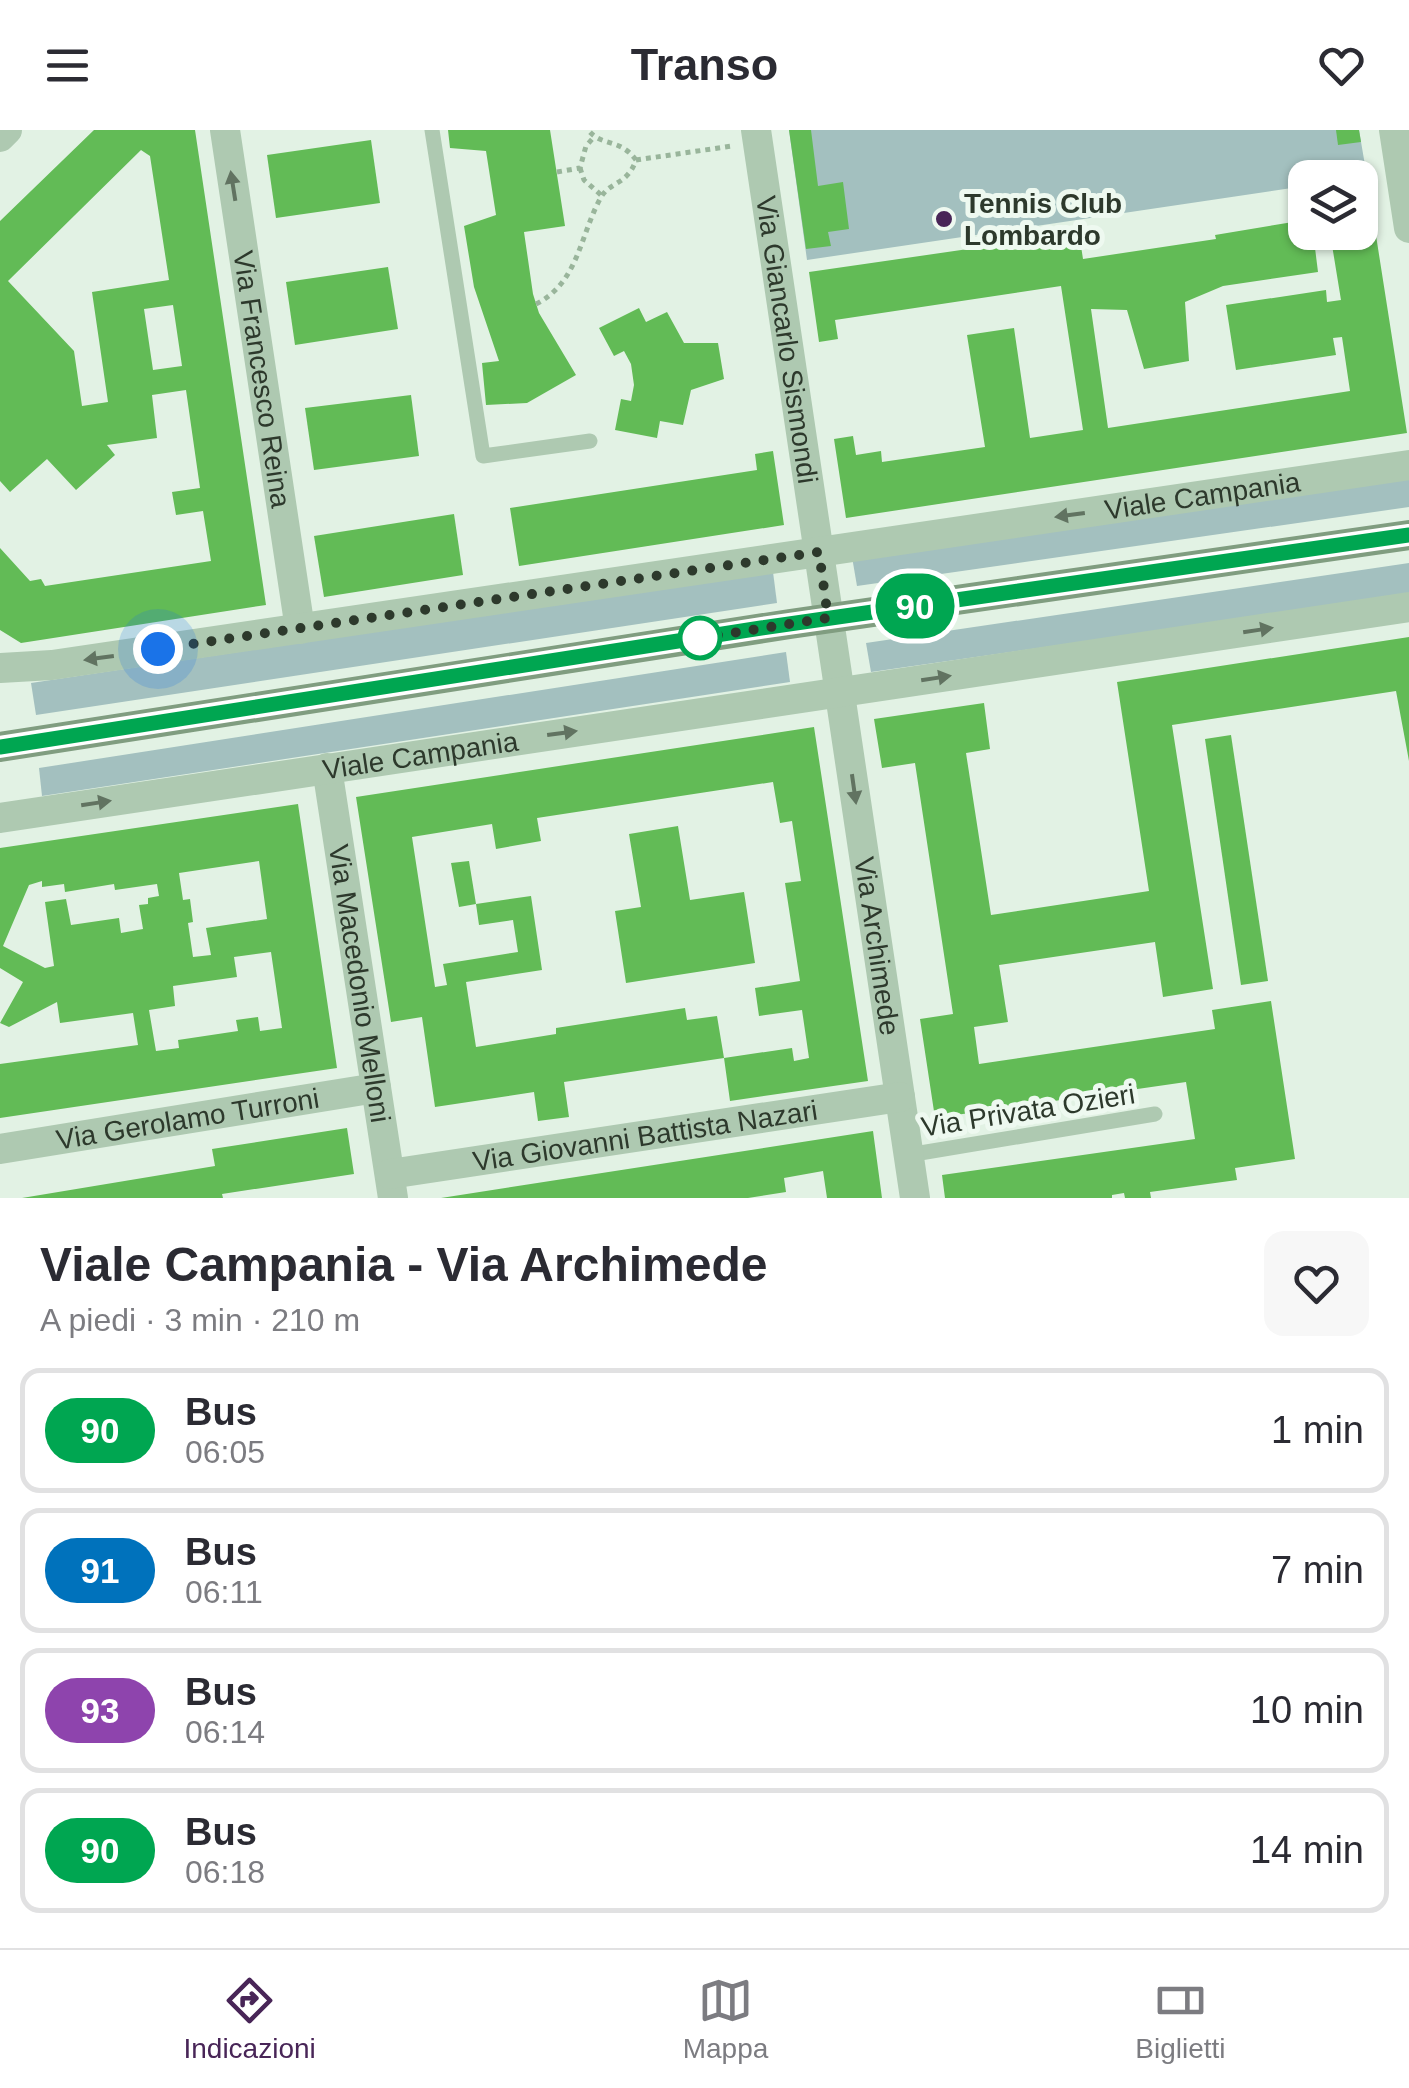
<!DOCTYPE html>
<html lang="it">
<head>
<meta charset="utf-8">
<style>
  body { margin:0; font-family:Helvetica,sans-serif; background:#f7f7f7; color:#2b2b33; height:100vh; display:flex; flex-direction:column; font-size:38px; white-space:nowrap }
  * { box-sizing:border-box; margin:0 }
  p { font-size:32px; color:#7c7c81 }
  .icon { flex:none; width:55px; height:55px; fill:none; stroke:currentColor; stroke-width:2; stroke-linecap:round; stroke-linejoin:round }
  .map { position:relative; height:1068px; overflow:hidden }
  .sheet { display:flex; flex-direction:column; background:#fff; flex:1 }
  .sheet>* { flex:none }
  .badge { padding:0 20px; border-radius:32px; font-size:35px; line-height:65px }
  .tools { position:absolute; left:1288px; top:30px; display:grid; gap:20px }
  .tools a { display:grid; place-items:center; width:90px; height:90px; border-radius:20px; background:#fff; box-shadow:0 2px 8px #0004; font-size:50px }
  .you { position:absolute; width:50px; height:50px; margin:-25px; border:8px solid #fff; border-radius:50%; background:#1a73e8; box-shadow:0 0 0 15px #1a73e833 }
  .map>.badge { position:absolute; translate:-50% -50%; box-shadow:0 0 0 5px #fff }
  .round { display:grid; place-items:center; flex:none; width:105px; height:105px; border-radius:20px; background:#f7f7f7 }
  .head { display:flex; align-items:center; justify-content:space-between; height:170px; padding:0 40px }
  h1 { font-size:48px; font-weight:800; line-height:75px }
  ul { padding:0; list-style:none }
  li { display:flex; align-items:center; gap:30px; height:125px; margin:0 20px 15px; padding:0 20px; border:5px solid #e1e1e2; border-radius:20px }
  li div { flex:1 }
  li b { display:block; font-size:38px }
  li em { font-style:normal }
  li .badge { min-width:110px; font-weight:700; text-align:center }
  header { display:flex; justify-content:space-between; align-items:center; height:130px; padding:0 40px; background:#fff; font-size:45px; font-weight:800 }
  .tab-bar { display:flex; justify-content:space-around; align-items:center; height:140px; border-top:2px solid #e1e1e2; background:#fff; font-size:28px; color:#7c7c81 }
  .tab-bar a { display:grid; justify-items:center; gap:5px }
  .tab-bar .current { color:#482557 }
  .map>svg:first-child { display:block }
  .green { fill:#a3c0bf }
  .building { fill:#62bb56; fill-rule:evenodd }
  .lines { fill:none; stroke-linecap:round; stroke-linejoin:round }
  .path { stroke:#99b59b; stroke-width:5; stroke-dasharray:5 5; stroke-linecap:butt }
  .lane { stroke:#aec9b1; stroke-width:15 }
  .street { stroke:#aec9b1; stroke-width:30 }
  .secondary { stroke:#809d80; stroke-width:30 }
  .oneway { fill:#617361 }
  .line-casing { stroke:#fff; stroke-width:22 }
  .line { stroke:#00a651; stroke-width:15 }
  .walk { stroke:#2d392c; stroke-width:10; stroke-dasharray:0 18 }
  .poi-dot { fill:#482557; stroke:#eef9f0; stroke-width:4 }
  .stop-dot { fill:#fff; stroke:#00a651; stroke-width:5 }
  .labels { text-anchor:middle; stroke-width:10; stroke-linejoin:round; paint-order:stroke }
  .poi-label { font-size:28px; font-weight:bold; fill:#2d392c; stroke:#eef9f0; text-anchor:start }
  .street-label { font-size:28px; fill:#2d392c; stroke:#eef9f0 }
</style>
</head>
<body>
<header><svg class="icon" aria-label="menu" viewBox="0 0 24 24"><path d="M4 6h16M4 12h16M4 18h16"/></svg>Transo<svg class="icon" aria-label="heart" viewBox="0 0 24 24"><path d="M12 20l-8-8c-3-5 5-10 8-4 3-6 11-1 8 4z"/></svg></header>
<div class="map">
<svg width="1409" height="1068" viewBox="0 0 1409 1068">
  <rect width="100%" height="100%" fill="#e2f2e4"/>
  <g class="green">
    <polygon points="789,0 1359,0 1367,47 1305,48 1305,56 807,130"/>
    <polygon points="1409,344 1409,377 857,456 852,427"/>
    <polygon points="1409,433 1409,465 871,542 866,513"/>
    <polygon points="773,442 777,473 36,585 31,553"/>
    <polygon points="786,522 790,552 42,666 39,638"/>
  </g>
  <g class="building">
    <path d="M94,0H195L266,475L21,513L0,500V418L30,451L41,449L45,456L211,431L203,381L176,385L172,362L200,358L186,260L152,265L157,308L107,315L115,325L76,360L47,329L10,362L0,351V91ZM141,20L150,26L169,150L92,162L108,272L82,276L74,221L8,151ZM173,175L182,236L153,240L144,179Z"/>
    <polygon points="448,0 550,0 565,96 524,102 533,164 539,183 576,245 527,273 486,275 482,233 499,231 474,157 464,96 496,85 486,21 450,18"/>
    <polygon points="789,0 811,0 818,56 843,52 849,99 828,102 831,116 806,119"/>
    <polygon points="1336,0 1359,0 1361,12 1338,15"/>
    <polygon points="371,10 380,73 276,88 267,25"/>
    <polygon points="1367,47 1370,66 1360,68 1360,48"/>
    <path d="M1372,80L1407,303L846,388L834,309L853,306L856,325L881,321L882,332L985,317L967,205L1014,198L1030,308L1083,300L1061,156L835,190L838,209L819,212L809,142L1079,103L1083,129L1216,109L1215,105L1305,90V102H1360V82ZM1332,115L1341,170L1327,172L1326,160L1226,175L1236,240L1336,225L1333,208L1342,207L1350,261L1108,298L1091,179L1127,180L1144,239L1189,231L1185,172L1223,156L1318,142L1315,118Z"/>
    <polygon points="388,137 398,199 295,215 286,152"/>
    <polygon points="639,178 646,192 667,182 684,213 718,213 724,249 691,260 683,295 660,291 657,308 615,300 621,269 631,271 634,255 631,234 624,221 614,226 599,198"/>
    <polygon points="411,265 419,326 314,340 305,278"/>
    <polygon points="773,321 784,395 519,436 510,378 757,340 755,324"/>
    <polygon points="454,384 463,445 324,467 314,406"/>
    <polygon points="1409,507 1409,631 1396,561 1172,595 1213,859 1163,867 1155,812 999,835 1008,892 974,897 979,934 1215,899 1212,880 1271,871 1295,1029 1235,1038 1237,1050 1150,1062 1151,1068 1125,1068 1124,1063 1112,1065 1112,1068 945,1068 942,1045 1195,1009 1186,952 935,988 920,889 953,884 915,633 882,638 874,589 984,573 990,619 966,623 991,785 1149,761 1117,552"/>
    <polygon points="814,597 868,951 730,971 724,928 792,918 794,931 809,928 802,880 759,886 755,858 800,851 785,753 801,751 792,691 780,693 773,652 537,688 541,711 496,719 492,694 412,707 435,857 447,855 443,834 518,822 513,790 479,795 476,774 531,766 542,840 466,852 476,917 556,904 556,898 685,878 687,890 717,886 724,928 564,952 569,987 538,991 534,962 435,977 422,887 391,892 356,667"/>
    <polygon points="1231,605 1268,851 1241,855 1205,609"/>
    <path d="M298,674L337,938L0,988V934L138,915L133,883L60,893L57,872L9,897L0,893L23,852L0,838V718ZM259,731L267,789L206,798L211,825L193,827L188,793L193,792L190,769L183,770L179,743ZM42,751V757L64,754L65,762L114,754L115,760L157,754L159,766L148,768V774L139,775L143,799L121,803L119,788L71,795L66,769L45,772L54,836L45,838L3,816L29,755ZM271,822L282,898L260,901L258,887L236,890L238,901L178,910L179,918L156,921L149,880L175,876L173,856L237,847L234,827Z"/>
    <polygon points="678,696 690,770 744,762 755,833 626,853 615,781 641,777 629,704"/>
    <polygon points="469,731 476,774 459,777 451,733"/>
    <polygon points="347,998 354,1044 222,1064 223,1068 22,1068 215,1036 212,1019"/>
    <polygon points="873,1001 882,1068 827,1068 823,1041 784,1048 786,1062 748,1068 441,1068"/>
  </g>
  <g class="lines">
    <g class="path">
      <polyline points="636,30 732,16"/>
      <polyline points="580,38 584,50 601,65"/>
      <polyline points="557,42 580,38 586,16 594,7"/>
      <path d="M536,174C578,153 580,106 600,69C609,51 627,56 636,30C620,8 602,17 588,0"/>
    </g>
    <g class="lane">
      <polyline points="432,0 483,326 590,311"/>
      <polyline points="908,1025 1155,984"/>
    </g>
    <g class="street">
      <path id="s1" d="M225,0L300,499"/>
      <path id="s2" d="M756,0L915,1068"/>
      <polyline points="1394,0 1409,98"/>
      <polyline points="0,7 7,0"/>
      <path id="s3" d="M0,538L52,535L1409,335"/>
      <path id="s4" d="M327,638L393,1068"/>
      <path id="s5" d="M0,688L1409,477"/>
      <path id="s6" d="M0,1019L376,958"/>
      <path id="s7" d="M390,1044L900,967"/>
    </g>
    <polyline class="secondary" points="0,617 790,494 1409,405"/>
  </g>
  <defs><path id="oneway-solid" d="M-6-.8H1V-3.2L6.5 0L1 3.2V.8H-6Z" transform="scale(2.5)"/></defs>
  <g class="oneway">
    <use href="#oneway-solid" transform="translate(233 56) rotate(-99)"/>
    <use href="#oneway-solid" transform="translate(1070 385) rotate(172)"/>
    <use href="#oneway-solid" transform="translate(1258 500) rotate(-9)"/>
    <use href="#oneway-solid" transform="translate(99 528) rotate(172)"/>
    <use href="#oneway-solid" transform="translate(936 548) rotate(-9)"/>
    <use href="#oneway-solid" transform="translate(562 603) rotate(-8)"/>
    <use href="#oneway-solid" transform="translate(854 659) rotate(82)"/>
    <use href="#oneway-solid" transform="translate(96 673) rotate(-9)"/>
  </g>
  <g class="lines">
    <defs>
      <polyline id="line" points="0,617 761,498 1409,405"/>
    </defs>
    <use href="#line" class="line-casing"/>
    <use href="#line" class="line"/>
    <polyline class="walk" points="158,519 819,422 828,488 700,508"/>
  </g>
  <circle class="poi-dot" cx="944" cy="89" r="10"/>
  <circle class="stop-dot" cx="700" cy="508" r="20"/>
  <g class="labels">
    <g class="poi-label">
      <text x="964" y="83">Tennis Club<tspan x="964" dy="32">Lombardo</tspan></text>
    </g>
    <g class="street-label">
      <text dy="10" stroke="none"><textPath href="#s2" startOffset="212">Via Giancarlo Sismondi</textPath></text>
      <text dy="10" stroke="none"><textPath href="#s1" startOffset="252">Via Francesco Reina</textPath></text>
      <text dy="10" stroke="none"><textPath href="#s3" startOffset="1215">Viale Campania</textPath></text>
      <text dy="10" stroke="none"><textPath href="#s5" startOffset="425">Viale Campania</textPath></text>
      <text dy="10" stroke="none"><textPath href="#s2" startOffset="825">Via Archimede</textPath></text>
      <text dy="10" stroke="none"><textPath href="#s4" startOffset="218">Via Macedonio Melloni</textPath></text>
      <text transform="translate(1028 980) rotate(-9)" y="10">Via Privata Ozieri</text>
      <text dy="10" stroke="none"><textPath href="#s6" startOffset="190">Via Gerolamo Turroni</textPath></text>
      <text dy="10" stroke="none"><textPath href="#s7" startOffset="258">Via Giovanni Battista Nazari</textPath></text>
    </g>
  </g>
</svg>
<div class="tools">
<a><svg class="icon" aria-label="layers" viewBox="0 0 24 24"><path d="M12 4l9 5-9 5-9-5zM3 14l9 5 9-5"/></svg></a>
</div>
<div class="you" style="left:158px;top:519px"></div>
<b class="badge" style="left:915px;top:476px;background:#00a651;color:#fff">90</b>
</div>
<section class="sheet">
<div class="head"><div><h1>Viale Campania - Via Archimede</h1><p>A piedi · 3 min · 210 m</p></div><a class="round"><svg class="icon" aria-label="heart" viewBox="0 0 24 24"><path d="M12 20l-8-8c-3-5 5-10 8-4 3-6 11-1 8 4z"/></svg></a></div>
<ul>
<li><span class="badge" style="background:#00a651;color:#fff">90</span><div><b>Bus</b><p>06:05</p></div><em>1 min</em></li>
<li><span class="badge" style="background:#0072bc;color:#fff">91</span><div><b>Bus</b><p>06:11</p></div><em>7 min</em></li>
<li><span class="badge" style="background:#8e44ad;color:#fff">93</span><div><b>Bus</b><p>06:14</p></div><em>10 min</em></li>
<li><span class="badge" style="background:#00a651;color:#fff">90</span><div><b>Bus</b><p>06:18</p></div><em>14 min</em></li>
</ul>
</section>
<nav class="tab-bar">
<a class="current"><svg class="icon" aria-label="directions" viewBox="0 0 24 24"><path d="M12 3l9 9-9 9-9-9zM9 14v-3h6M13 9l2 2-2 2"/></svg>Indicazioni</a>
<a><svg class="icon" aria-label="map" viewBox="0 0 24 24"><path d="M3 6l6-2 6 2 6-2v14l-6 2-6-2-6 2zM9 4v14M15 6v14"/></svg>Mappa</a>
<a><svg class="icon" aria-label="tickets" viewBox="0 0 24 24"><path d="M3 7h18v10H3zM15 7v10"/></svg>Biglietti</a>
</nav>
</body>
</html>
